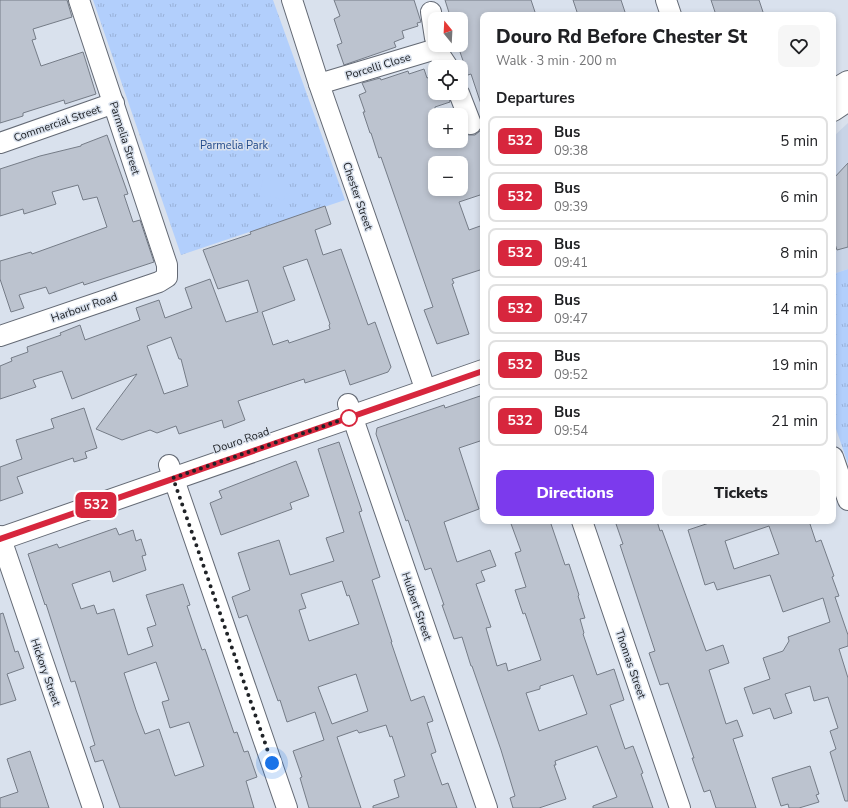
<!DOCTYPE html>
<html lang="en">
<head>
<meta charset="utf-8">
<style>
  body { margin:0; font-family:"Nunito Sans",sans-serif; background:#f6f6f6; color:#202124; height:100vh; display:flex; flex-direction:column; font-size:15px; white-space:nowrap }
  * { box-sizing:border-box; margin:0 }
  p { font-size:13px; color:#757577 }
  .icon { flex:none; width:22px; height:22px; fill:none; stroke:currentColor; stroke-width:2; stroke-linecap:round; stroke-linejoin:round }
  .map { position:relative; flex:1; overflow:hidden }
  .side { position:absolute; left:480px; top:12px; width:356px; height:512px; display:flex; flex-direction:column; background:#fff; border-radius:8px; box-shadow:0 2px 6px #0003 }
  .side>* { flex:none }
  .badge { padding:0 8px; border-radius:6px; font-size:14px; line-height:26px }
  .needle { width:26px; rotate:342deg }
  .controls { position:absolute; left:428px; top:12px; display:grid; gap:8px }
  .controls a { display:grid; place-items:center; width:40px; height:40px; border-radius:8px; background:#fff; box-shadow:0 2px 6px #0003; font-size:20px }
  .you { position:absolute; width:20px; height:20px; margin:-10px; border:3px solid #fff; border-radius:50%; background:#1a73e8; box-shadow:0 0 0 6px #1a73e833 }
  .map>.badge { position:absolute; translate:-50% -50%; box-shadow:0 0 0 2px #fff }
  h2 { padding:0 16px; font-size:15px; line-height:36px }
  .round { display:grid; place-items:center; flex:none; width:42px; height:42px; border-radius:8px; background:#f6f6f6 }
  .overview { display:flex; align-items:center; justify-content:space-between; height:68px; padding:0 16px }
  h1 { font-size:19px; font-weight:800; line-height:30px }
  .action { display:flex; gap:8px; margin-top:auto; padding:8px 16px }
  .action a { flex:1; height:46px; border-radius:8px; background:#7c3aed; color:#fff; font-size:16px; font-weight:800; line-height:46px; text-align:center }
  .action a+a { background:#f6f6f6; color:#202124 }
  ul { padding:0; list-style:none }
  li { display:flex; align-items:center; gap:12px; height:50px; margin:0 8px 6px; padding:0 8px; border:2px solid #e0e0e0; border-radius:8px }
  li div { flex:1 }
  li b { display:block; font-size:15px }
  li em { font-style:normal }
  li .badge { min-width:44px; font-weight:700; text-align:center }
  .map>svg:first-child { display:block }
  .built { fill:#c8d4e7 }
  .grass { fill:url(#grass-tufts) }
  .pitch { fill:#b2cffc }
  .building { fill:#bcc3cf; stroke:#757c87; fill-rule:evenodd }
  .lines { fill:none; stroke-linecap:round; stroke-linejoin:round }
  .minor-casing { stroke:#646a75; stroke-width:22 }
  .tertiary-casing { stroke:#646a75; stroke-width:24 }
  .minor { stroke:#fff; stroke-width:20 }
  .tertiary { stroke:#fff; stroke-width:22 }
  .line-casing { stroke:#fff; stroke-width:9 }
  .line { stroke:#d7263d; stroke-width:6 }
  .walk { stroke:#202327; stroke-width:4; stroke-dasharray:0 7.2 }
  .stop-dot { fill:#fff; stroke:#d7263d; stroke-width:2 }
  .labels { text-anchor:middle; stroke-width:3; stroke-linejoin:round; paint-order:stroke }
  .street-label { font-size:11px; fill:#202327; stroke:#d9e1ed }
  .park-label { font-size:11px; fill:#214a8b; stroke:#d9e1ed }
</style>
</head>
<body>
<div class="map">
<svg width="848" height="808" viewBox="0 0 848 808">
  <defs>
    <pattern id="grass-tufts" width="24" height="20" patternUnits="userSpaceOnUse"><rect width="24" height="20" fill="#b2cffc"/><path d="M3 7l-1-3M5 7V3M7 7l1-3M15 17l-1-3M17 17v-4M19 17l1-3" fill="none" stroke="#99b1d8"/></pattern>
  </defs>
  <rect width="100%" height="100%" fill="#d9e1ed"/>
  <polygon class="built" points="848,123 848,269 833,274 833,137"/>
  <g class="grass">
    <polygon points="93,0 273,0 345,200 181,255"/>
    <polygon points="848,269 848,464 833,420 833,274"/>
  </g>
  <polygon class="pitch" points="267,178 272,181 288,189 283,201 272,196 260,197 259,194 263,180"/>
  <g class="building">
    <polygon points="0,0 67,0 72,17 33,29 36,39 32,40 41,66 83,52 96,94 65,104 64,100 23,113 23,116 0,123"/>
    <polygon points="334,0 414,0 421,22 417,23 418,26 402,31 404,38 394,42 396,47 344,65 337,45 342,43 334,19 340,16"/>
    <polygon points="445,0 531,0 536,15 483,15 483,103 481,104 471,74 468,75 460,52 461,19 451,19"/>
    <polygon points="573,0 621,0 626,15 578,15"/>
    <polygon points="711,0 759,0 764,15 716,15"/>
    <path d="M424,69L427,78L435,75V93H448L450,102L435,107V141H461V134L464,133L469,135H475L480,131L483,126V194L459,202L469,230L483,225V269L452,279L454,283L452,284L469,334L437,344L424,310L433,307L381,157L379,158L371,133H370L363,112H365L359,95L366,92L362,83L380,78L381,80L408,71L409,74ZM461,158V189H435V163H446Z"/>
    <polygon points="107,135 128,194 124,195 133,222 140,220 154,262 84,285 83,282 49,294 46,287 19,295 24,308 11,312 0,279 0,261 31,252 32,254 107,227 97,197 83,200 78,185 52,192 56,204 24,214 23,209 0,216 0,169 40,156 81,146 81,145"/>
    <polygon points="848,163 848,247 837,250 833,238 833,179"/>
    <path d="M325,206L331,224L315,230L323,255L341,249L368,325L375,322L391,367L388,372L350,385L345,370L305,383L304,379L238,401L245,420L224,428L222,420L179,434L176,426L157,433L150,430L122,440L96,429L137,374L72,399L62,371L33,380L36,387L0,399V366L12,361L11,358L28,352L27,347L61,335L60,333L80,325L85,340L140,320L136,308L159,300L165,318L192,308L185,288L210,279L226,322L258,312L248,280L218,289L203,250L251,234L250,232ZM307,259L330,324L329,325L330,329L289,343L288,340L273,345L262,312L295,300L283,267ZM171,337L179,359H181L188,386L164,394L147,346Z"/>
    <path d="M480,396L483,403V440L459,448L479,509L444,522L457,562L490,550L496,566L481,571L485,581L476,584L491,627L486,628L497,666L506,663L508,671L541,660L525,613L523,614L515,590L526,587L515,553L521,551L510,521H550L565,565L569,564L579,595L578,596L585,618L580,619L584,633L583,634L597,675L614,669L624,700L610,705L625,749L633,746L643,773L641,774L653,808H593V806L617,797L597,746L555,761L556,765H554L566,799L539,808H513L510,798L515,796L501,750L472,666H471L462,637L454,639L442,605H444L431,568L425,570L408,520L406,521L376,434L377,428L444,405L445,408ZM573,675L587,714L539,731L526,693L540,689V686Z"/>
    <polygon points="84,408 97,448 85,452 87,458 74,462 73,458 17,477 23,493 0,501 0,467 22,459 16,440 54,428 51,419"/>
    <path d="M339,442L362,511L359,512L380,577L372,580L392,642H391L411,701L424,696L433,721L427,723L436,752L431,754L442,785L448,783L457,808H373V806L399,797L394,780L405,776L392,736L390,737L386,725L359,733L357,730L337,737L361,808H309L300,778L302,777L293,751L324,740L315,712L287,722L280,700L278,701L247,615L239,618L232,597L250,590L238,553L279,540L290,575L334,561L326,538L344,532L318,449ZM342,581L347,596L349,595L359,624L309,641L299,610L306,608L301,594ZM356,674L368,711L332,724L318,687Z"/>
    <polygon points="296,461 309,496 290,503 292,509 221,535 210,503 222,498 219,491"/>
    <polygon points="615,521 657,521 660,531 662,530 706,651 723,645 729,663 709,670 726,724 737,720 743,736 733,739 756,808 716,808 710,790 704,792 692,758 694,758 668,683 660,685 649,653 655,651 620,545 623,544"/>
    <path d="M715,521H809L816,542L821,540L834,576L832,577L839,596L835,597L848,635V646L839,649L848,678V801H845L830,752L836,749L830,731L838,728L828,697L814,701L810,686L785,694L792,713L774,719L770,708L753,714L744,688L770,679L763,658L783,651L789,641L788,637L830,622L823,598L783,612L770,575L717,590L714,582L705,585L688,530ZM769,526L779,554L734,569L725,541Z"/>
    <path d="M116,528L119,535L133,530L136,541L141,539L146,555L142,556L146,570L113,582L110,571L72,584L81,609L94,605L97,614L114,609L128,655L153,646L147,628L156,625L146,595L183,584L190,605L187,606L202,650L205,649L234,733L237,732L244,752L248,751L257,777L246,781L254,808H120L103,760L95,762L90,747L95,745L75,681L71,682L46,604L45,605L28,554L57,544L59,548ZM156,662L169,700L162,702L170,728L189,722L204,766L175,776L159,729L145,734L136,710L124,673Z"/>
    <polygon points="3,613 15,652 18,651 24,668 7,674 16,700 0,705 0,614"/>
    <polygon points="30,751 49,808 0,808 0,798 18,792 7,759"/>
    <polygon points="810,766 819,794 816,795 819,802 799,808 789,808 788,804 781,806 772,778"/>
  </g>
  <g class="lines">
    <defs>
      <g id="minor">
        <polyline points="292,0 319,84 426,391"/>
        <polyline points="666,0 671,15"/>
        <polyline points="431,12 435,38"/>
        <polyline points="436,45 436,49 448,67"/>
        <polyline points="319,84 436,49"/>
        <polyline points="459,93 471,124"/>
        <polyline points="0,143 114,103"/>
        <polyline points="0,336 159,282 167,277 167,265 79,0"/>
        <polyline points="348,404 487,808"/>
        <polyline points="833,457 848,500"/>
        <polyline points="169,465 287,808"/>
        <polyline points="582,521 680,808"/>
        <polyline points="0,536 93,808"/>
      </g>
      <g id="tertiary">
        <polyline points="833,91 848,82"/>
        <polyline points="833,110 848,100"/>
        <polyline points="0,539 483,371"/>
      </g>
    </defs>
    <use href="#minor" class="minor-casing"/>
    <use href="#tertiary" class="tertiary-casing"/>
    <use href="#minor" class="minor"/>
    <use href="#tertiary" class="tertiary"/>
  </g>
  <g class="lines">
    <defs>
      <polyline id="line" points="0,539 483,371"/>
    </defs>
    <use href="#line" class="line-casing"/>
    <use href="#line" class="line"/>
    <polyline class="walk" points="272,763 173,478 353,416 349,418"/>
  </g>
  <circle class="stop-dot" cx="349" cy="418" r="8"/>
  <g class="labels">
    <g class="street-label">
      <text transform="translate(378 66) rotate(-17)" y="4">Porcelli Close</text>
      <text transform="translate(57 123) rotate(-19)" y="4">Commercial Street</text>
      <text transform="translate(125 138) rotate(72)" y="4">Parmelia Street</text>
      <text transform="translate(358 196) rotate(71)" y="4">Chester Street</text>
      <text transform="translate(84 307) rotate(-19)" y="4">Harbour Road</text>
      <text transform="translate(241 440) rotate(-19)" y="4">Douro Road</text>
      <text transform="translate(417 606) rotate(71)" y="4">Hulbert Street</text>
      <text transform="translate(631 664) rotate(71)" y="4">Thomas Street</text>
      <text transform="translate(46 672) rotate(71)" y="4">Hickory Street</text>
    </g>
    <g class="park-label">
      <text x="234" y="149">Parmelia Park</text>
    </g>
  </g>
</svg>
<div class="controls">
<a><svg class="needle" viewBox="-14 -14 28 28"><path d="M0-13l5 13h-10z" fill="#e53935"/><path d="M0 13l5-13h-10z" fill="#757577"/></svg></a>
<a><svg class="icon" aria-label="locate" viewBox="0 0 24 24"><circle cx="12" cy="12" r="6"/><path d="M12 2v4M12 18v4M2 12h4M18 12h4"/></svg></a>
<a>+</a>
<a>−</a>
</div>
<div class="you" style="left:272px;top:763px"></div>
<b class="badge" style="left:96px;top:505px;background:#d7263d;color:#fff">532</b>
<section class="side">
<div class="overview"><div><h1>Douro Rd Before Chester St</h1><p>Walk · 3 min · 200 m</p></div><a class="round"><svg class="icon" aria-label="heart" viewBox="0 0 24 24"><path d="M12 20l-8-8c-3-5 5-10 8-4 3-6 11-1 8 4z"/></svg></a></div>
<h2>Departures</h2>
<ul>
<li><span class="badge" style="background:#d7263d;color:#fff">532</span><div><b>Bus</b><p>09:38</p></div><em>5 min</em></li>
<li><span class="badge" style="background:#d7263d;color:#fff">532</span><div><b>Bus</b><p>09:39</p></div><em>6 min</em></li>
<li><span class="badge" style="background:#d7263d;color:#fff">532</span><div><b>Bus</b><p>09:41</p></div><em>8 min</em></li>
<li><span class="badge" style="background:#d7263d;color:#fff">532</span><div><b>Bus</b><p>09:47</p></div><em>14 min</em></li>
<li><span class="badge" style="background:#d7263d;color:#fff">532</span><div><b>Bus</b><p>09:52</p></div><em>19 min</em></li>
<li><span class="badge" style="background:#d7263d;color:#fff">532</span><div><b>Bus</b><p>09:54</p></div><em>21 min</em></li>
</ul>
<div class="action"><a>Directions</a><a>Tickets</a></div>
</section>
</div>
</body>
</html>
